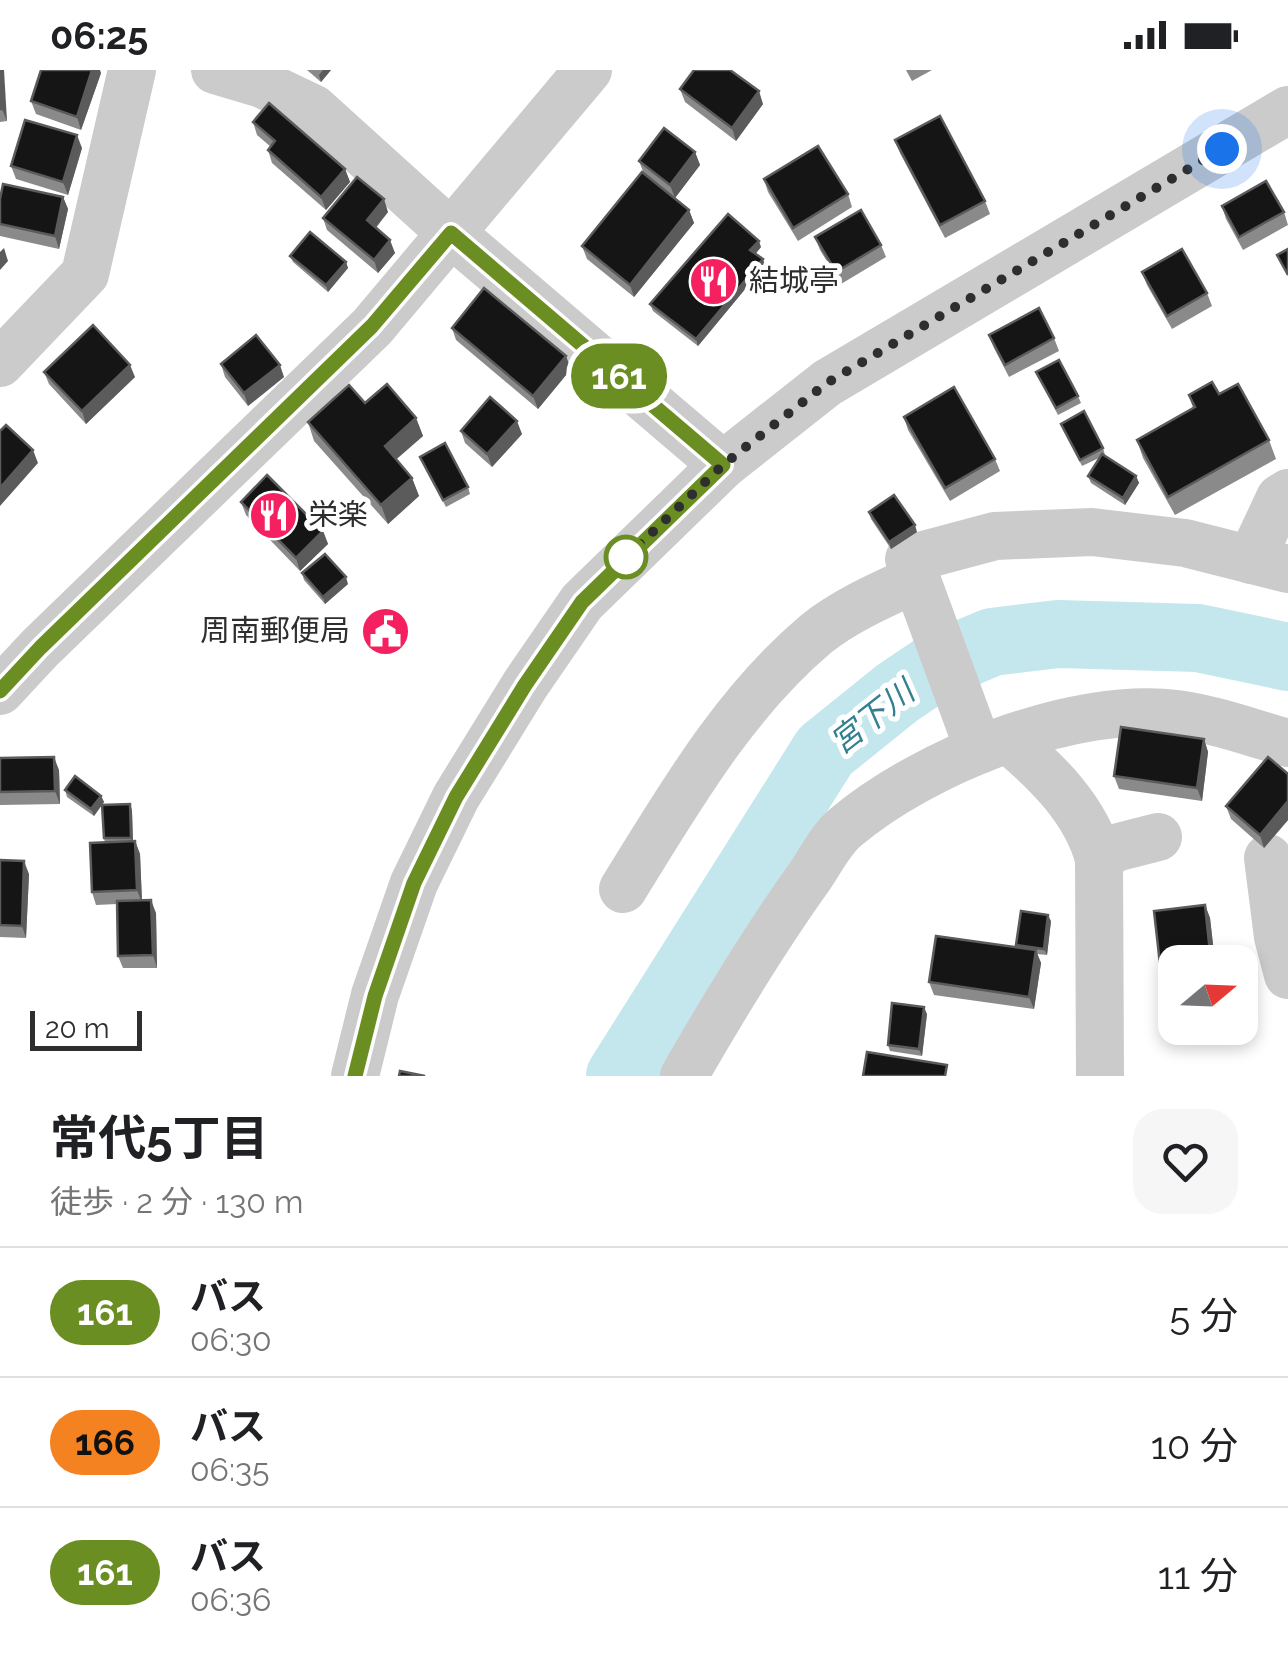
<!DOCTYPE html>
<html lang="ja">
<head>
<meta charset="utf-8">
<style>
  body { margin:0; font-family:Raleway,"Noto Sans JP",sans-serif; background:#f6f6f6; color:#202124; height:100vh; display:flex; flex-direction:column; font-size:38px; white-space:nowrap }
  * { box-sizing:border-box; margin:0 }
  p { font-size:32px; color:#757577 }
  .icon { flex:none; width:55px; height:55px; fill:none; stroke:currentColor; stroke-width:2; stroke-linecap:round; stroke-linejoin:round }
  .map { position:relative; height:1006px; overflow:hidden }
  .panel { display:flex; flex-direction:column; background:#fff; flex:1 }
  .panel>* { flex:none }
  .badge { padding:0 20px; border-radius:32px; font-size:35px; line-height:65px }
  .needle { width:65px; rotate:71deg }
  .tools { position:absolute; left:1158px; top:875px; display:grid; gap:20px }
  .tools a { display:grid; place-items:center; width:100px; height:100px; border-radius:20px; background:#fff; box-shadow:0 5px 15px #0003; font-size:50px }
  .scale { position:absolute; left:30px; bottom:25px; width:112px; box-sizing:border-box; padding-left:10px; border:5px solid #2e2e2e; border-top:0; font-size:28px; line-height:35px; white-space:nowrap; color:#2e2e2e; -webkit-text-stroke:8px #fff; paint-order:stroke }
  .you { position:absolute; width:50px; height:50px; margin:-25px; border:8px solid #fff; border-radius:50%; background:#1a73e8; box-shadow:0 0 0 15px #1a73e833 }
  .map>.badge { position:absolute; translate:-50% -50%; box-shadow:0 0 0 5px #fff }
  .round { display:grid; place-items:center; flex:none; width:105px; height:105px; border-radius:30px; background:#f6f6f6 }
  .head { display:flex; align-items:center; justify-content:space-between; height:170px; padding:0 50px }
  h1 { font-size:48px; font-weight:700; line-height:75px }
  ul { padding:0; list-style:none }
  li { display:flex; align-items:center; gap:30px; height:130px; padding:0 50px; border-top:2px solid #e0e0e0 }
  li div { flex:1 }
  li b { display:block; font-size:38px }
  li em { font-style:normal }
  li .badge { min-width:110px; font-weight:700; text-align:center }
  .status { display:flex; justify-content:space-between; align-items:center; height:70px; padding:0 50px; background:#fff; direction:ltr }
  .status svg { height:28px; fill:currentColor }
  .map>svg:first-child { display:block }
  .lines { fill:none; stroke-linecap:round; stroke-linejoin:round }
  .river { stroke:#c4e7ee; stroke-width:68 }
  .minor { stroke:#cbcbcb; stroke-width:48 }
  .wall { fill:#8a8a8a }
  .shaded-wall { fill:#5b5b5b }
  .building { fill:#151515; stroke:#5b5b5b; stroke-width:2.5 }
  .line-casing { stroke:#fff; stroke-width:22 }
  .line { stroke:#6b8e23; stroke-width:15 }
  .walk { stroke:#2e2e2e; stroke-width:10; stroke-dasharray:0 18 }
  .stop-dot { fill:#fff; stroke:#6b8e23; stroke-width:5 }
  .labels { text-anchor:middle; stroke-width:10; stroke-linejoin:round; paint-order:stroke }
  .poi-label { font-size:30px; fill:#2e2e2e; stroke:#fff; text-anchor:start }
  .water-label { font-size:32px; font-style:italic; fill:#338090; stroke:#fff }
</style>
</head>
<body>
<div class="status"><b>06:25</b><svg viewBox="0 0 49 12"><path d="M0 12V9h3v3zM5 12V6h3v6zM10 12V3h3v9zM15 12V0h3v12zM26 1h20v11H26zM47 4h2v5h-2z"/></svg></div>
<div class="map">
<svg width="1288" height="1006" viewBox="0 0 1288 1006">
  <rect width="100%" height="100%" fill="#fff"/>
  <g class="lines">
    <polyline class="river" points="620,1006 825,681 897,623 940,594 992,572 1058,564 1198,568 1288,587"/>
    <g class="minor">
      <polyline points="215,0 262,14 314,39 451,163 723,395"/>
      <polyline points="0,293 85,204 132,0"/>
      <polyline points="1251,490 1280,428 1288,423"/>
      <polyline points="0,621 40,578 372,257 588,0"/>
      <path d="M1009,670C1047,702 1086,740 1099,789L1100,1006"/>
      <polyline points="979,680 909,489 995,466 1092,462 1185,473 1288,499"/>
      <polyline points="1268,788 1278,867 1288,905"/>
      <polyline points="1099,789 1115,778 1158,767"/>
      <path d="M623,819C679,729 733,634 816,564C844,541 883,524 916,509"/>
      <polyline points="355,1006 375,925 414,813 456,727 525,615 582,532 723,395 827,313 1288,40"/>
      <path d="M684,1006C723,938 764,870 810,806C821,790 831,769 846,757C924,691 1075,631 1177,644C1214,649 1252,663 1288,673"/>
    </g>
  </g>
  <g class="wall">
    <polygon points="0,0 7,51 0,52"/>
    <polygon points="307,0 331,0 321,12"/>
    <polygon points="906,0 932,0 912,11"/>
    <polygon points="101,3 81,60 36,44 31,31"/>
    <polygon points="680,19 763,34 736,71 685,32"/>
    <polygon points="253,52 345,99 350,112 326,140 272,93 268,80 271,77 257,65"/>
    <polygon points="895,70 985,131 990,144 945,168 900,83"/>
    <polygon points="82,78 68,125 16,109 11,96"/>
    <polygon points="695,82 700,95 675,128 646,106 689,140 694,153 634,227 587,189 582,176 644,104 639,91"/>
    <polygon points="764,109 848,124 852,137 798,171 768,122"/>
    <polygon points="63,127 68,139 59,179 0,166 0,129"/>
    <polygon points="1222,136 1284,142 1288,155 1243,180 1226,149"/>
    <polygon points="388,142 376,158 395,183 378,203 327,160 323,148"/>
    <polygon points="815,167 881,175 886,187 841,214 820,180"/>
    <polygon points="761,177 755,184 765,195 698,276 653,241 650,234"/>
    <polygon points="290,186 346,192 348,198 328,222 293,192"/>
    <polygon points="1142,202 1207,223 1212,236 1172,259 1147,215"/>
    <polygon points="452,258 571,299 538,339 456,270"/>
    <polygon points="989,265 1054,268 1059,281 1009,307 994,278"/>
    <polygon points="221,294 284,307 248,336 225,307"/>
    <polygon points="44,302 135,307 86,354 49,314"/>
    <polygon points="1036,302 1078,326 1081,333 1058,345"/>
    <polygon points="1219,324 1269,370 1276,389 1175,445 1143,388 1137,370 1193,338 1189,325"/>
    <polygon points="365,333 416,348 423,366 396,389 412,408 419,426 388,454 314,371 308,352"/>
    <polygon points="904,347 995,389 1000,401 950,431 908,360"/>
    <polygon points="1061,354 1103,378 1105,385 1104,386 1136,406 1139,413 1125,435 1091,413 1088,406 1099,388 1082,396"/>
    <polygon points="461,361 522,364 492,397 465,373"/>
    <polygon points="420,387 468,417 470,424 446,437"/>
    <polygon points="241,432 323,461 328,474 300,501 246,445"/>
    <polygon points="869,442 917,462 891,479 871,449"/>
    <polygon points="302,503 348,514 325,534 304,510"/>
    <polygon points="1204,669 1208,682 1202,731 1119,719 1114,706"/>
    <polygon points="0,688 59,700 60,734 0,735"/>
    <polygon points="1288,704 1288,750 1264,778 1231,749 1226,736"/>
    <polygon points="65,720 101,726 104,732 94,746 67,727"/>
    <polygon points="130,734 132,741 133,772 135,771 140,784 142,830 156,843 157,898 123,898 118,886 117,834 96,835 92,822 105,773 104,768"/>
    <polygon points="0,790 29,804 26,868 0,867"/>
    <polygon points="1205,835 1210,848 1215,892 1175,892 1175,958 1221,958 1222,963 1172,969 1167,956 1154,841"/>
    <polygon points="1051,851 1047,885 1037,884 1041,893 1034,939 934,925 929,912 1017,878 1016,875"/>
    <polygon points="927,944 922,986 890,981 888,975"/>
  </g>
  <g class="shaded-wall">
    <polygon points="0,0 4,0 7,51 2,39"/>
    <polygon points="92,0 100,0 101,3 81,60 77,47"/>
    <polygon points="323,0 331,0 321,12 319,5"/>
    <polygon points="759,21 763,34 736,71 732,58"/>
    <polygon points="77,65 82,78 68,125 63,112"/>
    <polygon points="695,82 700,95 675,128 670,115"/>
    <polygon points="345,99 350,112 326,140 321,127"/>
    <polygon points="63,127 68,139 59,179 55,166"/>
    <polygon points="384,129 388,142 371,163 367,150"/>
    <polygon points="689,140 694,153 634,227 630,215"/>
    <polygon points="390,170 395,183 378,203 374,190"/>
    <polygon points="759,171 761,177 753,187 750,180"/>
    <polygon points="4,178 8,191 0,200 0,182"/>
    <polygon points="763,189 765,195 698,276 696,269"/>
    <polygon points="346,192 348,198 328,222 326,215"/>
    <polygon points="566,286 571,299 538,339 533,326"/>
    <polygon points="130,295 135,307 86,354 82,341"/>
    <polygon points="280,295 284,307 248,336 244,323"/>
    <polygon points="416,348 423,366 391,394 385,376"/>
    <polygon points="517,351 522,364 492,397 487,384"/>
    <polygon points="33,380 38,393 0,436 0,418"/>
    <polygon points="1136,406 1139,413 1125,435 1123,428"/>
    <polygon points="412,408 419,426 388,454 381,435"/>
    <polygon points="915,455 917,462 891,479 889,472"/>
    <polygon points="323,461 328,474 300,501 296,488"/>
    <polygon points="346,507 348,514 325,534 323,527"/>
    <polygon points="1204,669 1208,682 1202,731 1197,718"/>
    <polygon points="54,687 59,700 60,734 55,721"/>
    <polygon points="101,726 104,732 94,746 91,739"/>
    <polygon points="1288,731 1288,750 1264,778 1260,765"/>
    <polygon points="130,734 132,741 133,774 131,768"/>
    <polygon points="135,771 140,784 142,833 137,820"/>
    <polygon points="24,791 29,804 26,868 22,856"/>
    <polygon points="151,830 156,843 157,898 153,885"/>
    <polygon points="1205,835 1210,848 1215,892 1211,892"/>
    <polygon points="1048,845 1051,851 1047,885 1044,879"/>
    <polygon points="1036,880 1041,893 1034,939 1029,927"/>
    <polygon points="924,937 927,944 922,986 919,979"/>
  </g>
  <g class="building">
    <polygon points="0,0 2,39 0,39"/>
    <polygon points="41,0 92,0 77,47 31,31"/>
    <polygon points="694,0 730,0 759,21 732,58 680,19"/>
    <polygon points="269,33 345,99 321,127 268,80 275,71 253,52"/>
    <polygon points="940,46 985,131 940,155 895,70"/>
    <polygon points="25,50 77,65 63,112 11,96"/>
    <polygon points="664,58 695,82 670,115 639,91"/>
    <polygon points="818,76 848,124 793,158 764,109"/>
    <polygon points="642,102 689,140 630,215 582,176"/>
    <polygon points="357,107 384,129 367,150 390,170 374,190 323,148"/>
    <polygon points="1266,111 1284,142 1239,167 1222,136"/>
    <polygon points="3,114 63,127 55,166 0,154 0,129"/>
    <polygon points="861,140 881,175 836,202 815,167"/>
    <polygon points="728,144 759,171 750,180 763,189 696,269 650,234"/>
    <polygon points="310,162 346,192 326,215 290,186"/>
    <polygon points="1182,179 1207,223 1167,246 1142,202"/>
    <polygon points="1288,179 1288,205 1277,185"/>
    <polygon points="484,218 566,286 533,326 452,258"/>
    <polygon points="1039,238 1054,268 1005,295 989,265"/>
    <polygon points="93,255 130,295 82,341 44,302"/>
    <polygon points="256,265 280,295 244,323 221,294"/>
    <polygon points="1059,290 1078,326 1056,338 1036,302"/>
    <polygon points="1212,312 1219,324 1238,314 1269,370 1168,427 1137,370 1195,337 1189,325"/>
    <polygon points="387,314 416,348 385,376 412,408 381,435 308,352 349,315 365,333"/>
    <polygon points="954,317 995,389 945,418 904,347"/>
    <polygon points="490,327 517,351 487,384 461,361"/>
    <polygon points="1084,341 1103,378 1080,390 1061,354"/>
    <polygon points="6,355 33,380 0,418 0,361"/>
    <polygon points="445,373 468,417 443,430 420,387"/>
    <polygon points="1102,384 1136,406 1123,428 1088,406"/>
    <polygon points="267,405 323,461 296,488 241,432"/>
    <polygon points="894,425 915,455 889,472 869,442"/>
    <polygon points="325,484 346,507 323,527 302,503"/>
    <polygon points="1121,657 1204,669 1197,718 1114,706"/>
    <polygon points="54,687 55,721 0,722 0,688"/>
    <polygon points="1268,687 1288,704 1288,731 1260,765 1226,736"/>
    <polygon points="75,706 101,726 91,739 65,720"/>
    <polygon points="130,734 131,768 104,768 102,735"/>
    <polygon points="135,771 137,820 92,822 90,773"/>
    <polygon points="0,790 24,791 22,856 0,855"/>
    <polygon points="151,830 153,885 118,886 117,831"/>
    <polygon points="1205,835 1211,892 1175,892 1175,955 1167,956 1154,841"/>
    <polygon points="1021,841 1048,845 1044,879 1016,875"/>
    <polygon points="936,866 1036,880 1029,927 929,912"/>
    <polygon points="892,933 924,937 919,979 888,975"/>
    <polygon points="867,982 947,995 945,1006 863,1006"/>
    <polygon points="400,1001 425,1006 399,1006"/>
  </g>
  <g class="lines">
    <defs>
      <polyline id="line" points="0,621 40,578 372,256 451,163 723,395 582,532 525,615 456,727 414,813 375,926 355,1006"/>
    </defs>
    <use href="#line" class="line-casing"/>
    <use href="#line" class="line"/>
    <polyline class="walk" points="626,487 620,493 723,395 827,313 1222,79"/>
  </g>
  <defs>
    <symbol id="restaurant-disc" viewBox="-11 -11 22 22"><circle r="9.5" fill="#f4205f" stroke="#fff"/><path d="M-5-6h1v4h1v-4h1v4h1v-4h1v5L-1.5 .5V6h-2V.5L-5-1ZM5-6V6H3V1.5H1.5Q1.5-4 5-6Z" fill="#fff"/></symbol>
    <symbol id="civic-disc" viewBox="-11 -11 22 22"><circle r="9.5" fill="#f4205f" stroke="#fff"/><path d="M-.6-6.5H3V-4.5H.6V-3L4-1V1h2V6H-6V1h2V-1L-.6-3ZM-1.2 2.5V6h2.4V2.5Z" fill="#fff"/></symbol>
  </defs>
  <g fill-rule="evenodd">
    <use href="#restaurant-disc" x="686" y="184" width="55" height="55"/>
    <use href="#restaurant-disc" x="246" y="418" width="55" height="55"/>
    <use href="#civic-disc" x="358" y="534" width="55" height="55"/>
  </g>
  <circle class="stop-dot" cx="626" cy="487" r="20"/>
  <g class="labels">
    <g class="poi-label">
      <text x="749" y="221">結城亭</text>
      <text x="308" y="455">栄楽</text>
      <text x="350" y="571" text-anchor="end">周南郵便局</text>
    </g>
    <g class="water-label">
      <text transform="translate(872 647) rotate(-38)" y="11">宮下川</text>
    </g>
  </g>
</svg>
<div class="tools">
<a><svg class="needle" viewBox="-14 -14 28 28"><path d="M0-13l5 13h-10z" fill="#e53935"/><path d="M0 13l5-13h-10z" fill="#757577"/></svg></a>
</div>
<div class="scale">20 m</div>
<div class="you" style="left:1222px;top:79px"></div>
<b class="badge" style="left:619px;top:306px;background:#6b8e23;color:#fff">161</b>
</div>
<section class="panel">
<div class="head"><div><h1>常代5丁目</h1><p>徒歩 · 2 分 · 130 m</p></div><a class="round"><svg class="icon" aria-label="heart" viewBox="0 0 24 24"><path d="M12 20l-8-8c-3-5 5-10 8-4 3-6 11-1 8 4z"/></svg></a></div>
<ul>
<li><span class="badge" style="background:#6b8e23;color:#fff">161</span><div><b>バス</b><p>06:30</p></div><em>5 分</em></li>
<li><span class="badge" style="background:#f58220;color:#111">166</span><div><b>バス</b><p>06:35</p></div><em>10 分</em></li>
<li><span class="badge" style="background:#6b8e23;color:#fff">161</span><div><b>バス</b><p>06:36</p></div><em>11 分</em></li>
</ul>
</section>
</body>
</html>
